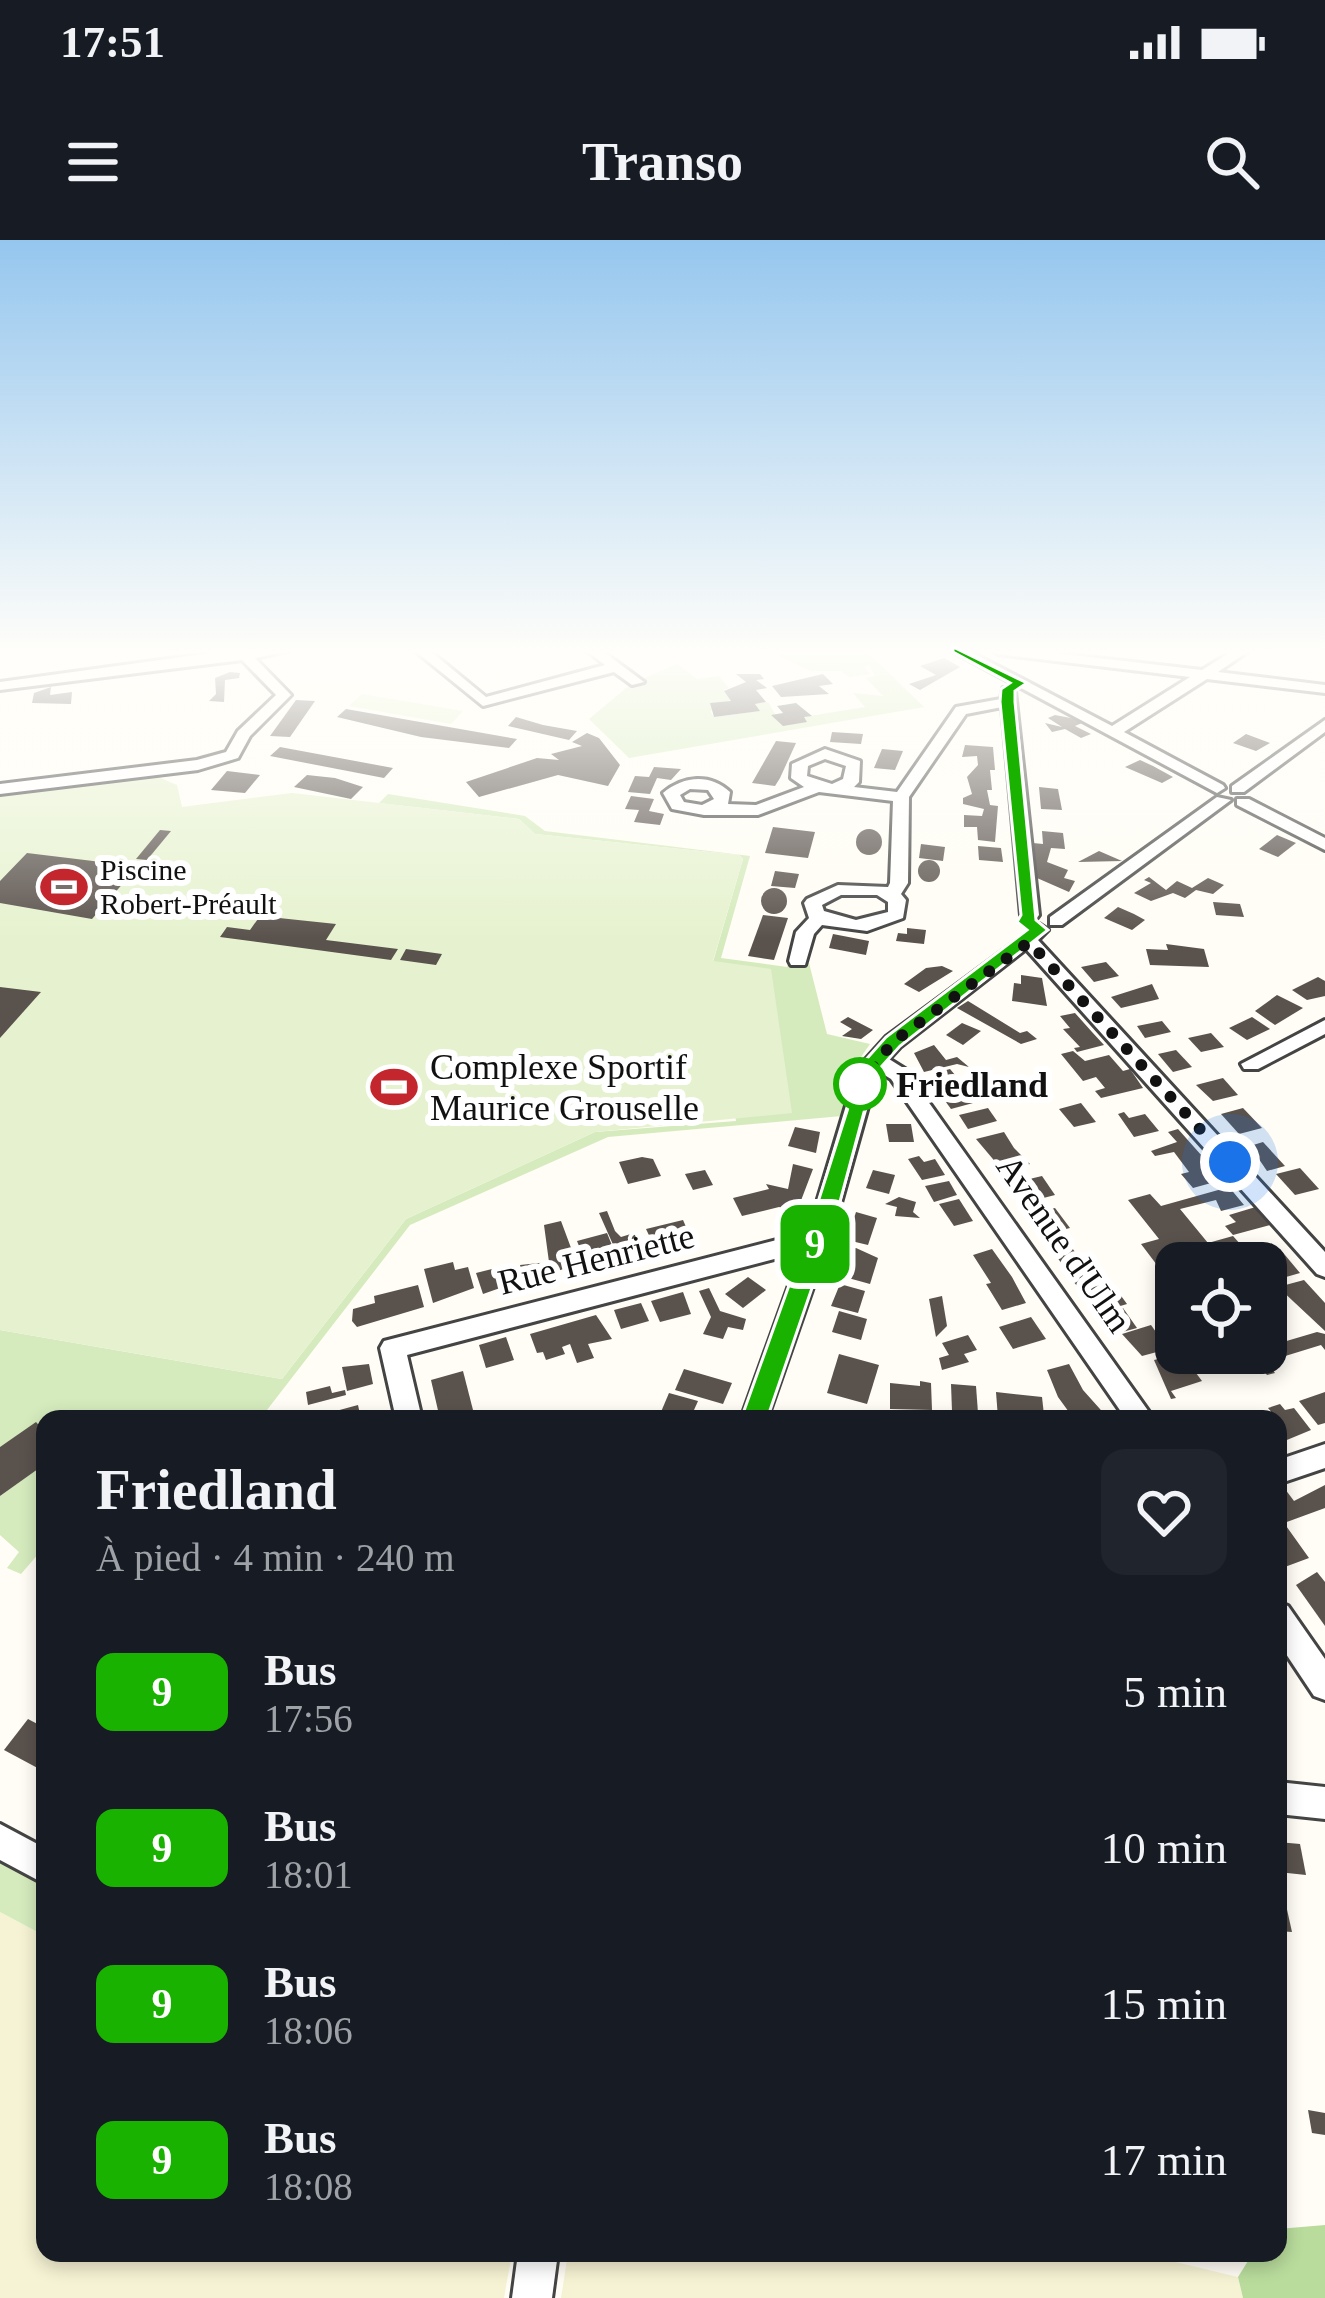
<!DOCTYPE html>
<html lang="fr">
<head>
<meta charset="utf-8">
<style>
  body { margin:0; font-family:Georgia,serif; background:#20242c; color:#f1f3f6; height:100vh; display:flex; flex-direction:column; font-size:45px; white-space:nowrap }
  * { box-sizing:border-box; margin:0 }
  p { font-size:39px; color:#9ea1a6 }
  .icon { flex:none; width:66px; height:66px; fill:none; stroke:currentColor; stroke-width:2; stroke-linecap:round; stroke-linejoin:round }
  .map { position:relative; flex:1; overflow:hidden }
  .drawer { position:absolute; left:36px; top:1170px; width:1251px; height:852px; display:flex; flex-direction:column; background:#171b24; border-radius:24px; box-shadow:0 6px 18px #0003 }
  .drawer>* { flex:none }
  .badge { padding:0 24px; border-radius:18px; font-size:42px; line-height:78px }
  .fabs { position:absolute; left:1155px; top:1002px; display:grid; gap:24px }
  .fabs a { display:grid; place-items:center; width:132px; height:132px; border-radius:24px; background:#171b24; box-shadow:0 6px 18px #0003; font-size:60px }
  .you { position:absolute; width:60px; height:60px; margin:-30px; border:9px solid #fff; border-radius:50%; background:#1a73e8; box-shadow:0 0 0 18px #1a73e833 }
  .map>.badge { position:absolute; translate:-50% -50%; box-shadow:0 0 0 6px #fff }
  .round { display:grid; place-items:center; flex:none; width:126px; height:126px; border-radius:24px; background:#20242c }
  .head { display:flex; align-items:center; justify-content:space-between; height:204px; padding:0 60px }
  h1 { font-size:57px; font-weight:600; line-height:90px }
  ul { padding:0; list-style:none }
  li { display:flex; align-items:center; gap:36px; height:156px; padding:0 60px }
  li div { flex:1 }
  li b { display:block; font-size:45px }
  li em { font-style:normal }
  li .badge { min-width:132px; font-weight:700; text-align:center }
  .status { display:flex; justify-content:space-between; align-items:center; height:84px; padding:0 60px; background:#171b24; direction:ltr }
  .status svg { height:33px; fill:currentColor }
  header { display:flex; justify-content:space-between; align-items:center; height:156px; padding:0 60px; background:#171b24; font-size:54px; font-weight:600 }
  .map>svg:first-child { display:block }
  .farmland { fill:#f6f3d4 }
  .green { fill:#d5ebbd }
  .forest { fill:#b9dc9c }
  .pitch { fill:#e6f2cf }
  .building { fill:#5a524d }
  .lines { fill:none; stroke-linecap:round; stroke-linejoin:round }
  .street-casing { stroke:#444; stroke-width:6 }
  .street { fill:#fff; fill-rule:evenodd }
  .line { fill:#19b200; stroke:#fff; stroke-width:3 }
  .walk { stroke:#111; stroke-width:12; stroke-dasharray:0 21.6 }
  .stop-dot { fill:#fff; stroke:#19b200; stroke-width:6 }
  .labels { text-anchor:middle; stroke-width:12; stroke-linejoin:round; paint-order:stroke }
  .far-poi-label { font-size:30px; fill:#111; stroke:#fff; text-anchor:start }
  .poi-label { font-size:36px; fill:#111; stroke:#fff; text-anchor:start }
  .stop-label { font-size:36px; font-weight:bold; fill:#111; stroke:#fff; text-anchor:start }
  .street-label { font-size:36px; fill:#111; stroke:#fff }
</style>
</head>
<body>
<div class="status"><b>17:51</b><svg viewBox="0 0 49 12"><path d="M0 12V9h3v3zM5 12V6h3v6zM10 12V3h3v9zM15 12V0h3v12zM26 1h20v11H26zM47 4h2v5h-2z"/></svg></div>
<header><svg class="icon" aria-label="menu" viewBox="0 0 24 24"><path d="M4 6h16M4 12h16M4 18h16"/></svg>Transo<svg class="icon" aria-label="search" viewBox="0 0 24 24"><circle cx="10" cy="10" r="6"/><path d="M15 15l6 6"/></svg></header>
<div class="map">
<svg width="1325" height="2058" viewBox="0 0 1325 2058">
  <rect width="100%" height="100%" fill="#fffdf5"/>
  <g class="farmland">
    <polygon points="0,1672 45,1696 45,2013 512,2013 504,2058 0,2058"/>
    <polygon points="568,2013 1138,2013 1238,2037 1243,2058 561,2058"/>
  </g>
  <g class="green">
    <polygon points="767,410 865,410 924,467 629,518 589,479 631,444 677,424 697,439 719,436 729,448 723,450 731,461 711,464 718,470 710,471 714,477 759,471 755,464 768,462 779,481 865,467 853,453 883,456 866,438 875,436 869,425 864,427 870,434 849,437 841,431 811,431"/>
    <polygon points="388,554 525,576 545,591 750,616 721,718 787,727 790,720 809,723 827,794 870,804 847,837 850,847 842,876 608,897 410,985 260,1179 45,1179 45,1192 36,1183 0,1207 0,1090 282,1139 406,979 595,892 736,881 713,722 743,619 739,615 535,594 519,579 379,563"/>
    <polygon points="45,1224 45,1306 21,1334 7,1328 19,1312 0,1295 0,1256"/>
    <polygon points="0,1619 45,1645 45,1696 0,1672"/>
  </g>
  <polygon class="forest" points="1325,1985 1325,2058 1243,2058 1238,2037 1253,2013 1278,2013 1278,1989"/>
  <g class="pitch">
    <polygon points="362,454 463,471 451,484 349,466"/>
    <polygon points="156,536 177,545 182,567 292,553 519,579 535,594 739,615 743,619 713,721 771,729 792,873 595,892 406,979 282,1139 0,1090 0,556"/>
  </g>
  <g class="building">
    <polygon points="944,418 960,427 920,450 909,444 936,435 920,426"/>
    <polygon points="230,432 240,433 239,438 225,440 224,462 209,461 216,454 215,438"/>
    <polygon points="736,434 760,434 764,439 756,440 767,448 756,450 766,462 755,464 760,471 714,477 710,463 731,461 724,451 746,442"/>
    <polygon points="823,434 833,444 819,446 829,454 781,457 772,446"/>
    <polygon points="51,447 50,455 72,452 71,464 32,463 34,453"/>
    <polygon points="296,460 315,461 290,497 270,496"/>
    <polygon points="796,463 812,476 804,477 807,482 783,486 771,475 783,473 777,466"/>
    <polygon points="346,469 517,499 509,508 421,497 337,477"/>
    <polygon points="1055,475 1076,479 1082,483 1075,486 1091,494 1081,498 1065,489 1052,492 1045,483 1062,487 1048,478"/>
    <polygon points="516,477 543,485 577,491 569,500 508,486"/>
    <polygon points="832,492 863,494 861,504 830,502"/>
    <polygon points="587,493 599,498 620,525 608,546 558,535 479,557 466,542 537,518 559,520 551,514 582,506 572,502"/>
    <polygon points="1246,494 1270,503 1256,511 1233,503"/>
    <polygon points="776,501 796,503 780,538 775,546 752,543"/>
    <polygon points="965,505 993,507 995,530 990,530 992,550 987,550 990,565 998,566 995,602 978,600 977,587 964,587 964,575 982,576 984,569 963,564 963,558 972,554 967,537 978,525 977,516 962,517"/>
    <polygon points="280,507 393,528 384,538 270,516"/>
    <polygon points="882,509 903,511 895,530 874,528"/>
    <polygon points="1140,520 1153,526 1173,537 1162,543 1125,527"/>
    <polygon points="654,527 681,529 671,540 657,538 650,554 628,552 635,536 649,537"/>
    <polygon points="227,531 260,535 245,553 211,550"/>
    <polygon points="307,535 335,538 363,547 351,559 294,547"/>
    <polygon points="1039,547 1058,549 1062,570 1041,569"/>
    <polygon points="631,556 654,559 649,571 664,574 660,585 634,582 639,570 625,569"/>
    <polygon points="773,587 815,592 808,618 765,613"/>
    <circle cx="869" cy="602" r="13"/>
    <polygon points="160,590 171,591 147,620 136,619"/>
    <polygon points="1042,591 1063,593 1065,609 1051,608 1047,622 1068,630 1064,638 1075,641 1069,652 1037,638 1033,603 1043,604"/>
    <polygon points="1277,595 1296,603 1278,617 1259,609"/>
    <polygon points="921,604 945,607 943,621 919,618"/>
    <polygon points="978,606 1001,608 1003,622 979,620"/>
    <polygon points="1099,611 1122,621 1078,622"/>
    <polygon points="27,613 126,625 120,631 132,633 92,679 0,663 0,641"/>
    <circle cx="929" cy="631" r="11"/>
    <polygon points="775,631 799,634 795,648 771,646"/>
    <polygon points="1149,637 1166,650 1177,641 1192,648 1208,638 1224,645 1213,654 1196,650 1185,658 1173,653 1151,661 1134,653 1151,643 1144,640"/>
    <circle cx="774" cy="661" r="13"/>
    <polygon points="1213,662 1240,664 1244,677 1216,675"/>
    <polygon points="1118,667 1134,674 1145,680 1132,690 1104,678"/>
    <polygon points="763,675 788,678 774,720 748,716"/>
    <polygon points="260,676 336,684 326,700 398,709 391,720 220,697 227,687 250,690"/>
    <polygon points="907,688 926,690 924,704 896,701 898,693 907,694"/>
    <polygon points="833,694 869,701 866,715 829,708"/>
    <polygon points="1166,704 1204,709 1209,727 1150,725 1146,709 1168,710"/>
    <polygon points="406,709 442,714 436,725 400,720"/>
    <polygon points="1106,722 1119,736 1094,742 1081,727"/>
    <polygon points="942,726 953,731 919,752 904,744 926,728"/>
    <polygon points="1021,735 1042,738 1047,766 1012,761 1014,743 1021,744"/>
    <polygon points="1318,737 1325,741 1325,756 1307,760 1292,750"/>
    <polygon points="1152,744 1159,759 1121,768 1111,757"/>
    <polygon points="0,747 41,752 0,798"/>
    <polygon points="1277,755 1303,768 1275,785 1255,771"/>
    <polygon points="968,761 1020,793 1027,791 1037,799 1021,804 957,768"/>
    <polygon points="1075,773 1092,792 1104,805 1077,812 1074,808 1080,807 1063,789 1070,788 1060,776"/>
    <polygon points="848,777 873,790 861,799 842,796 852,789 840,782"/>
    <polygon points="1252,777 1270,789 1247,800 1229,788"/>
    <polygon points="1162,781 1171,792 1145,798 1137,786"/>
    <polygon points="962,783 981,791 963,805 946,795"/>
    <polygon points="1211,793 1224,807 1201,812 1188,798"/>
    <polygon points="934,805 946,820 957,817 969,827 957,824 924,832 914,813"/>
    <polygon points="1176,810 1192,827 1173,832 1158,814"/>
    <polygon points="1073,811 1085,821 1109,815 1123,831 1130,829 1143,848 1101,858 1095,851 1105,848 1096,837 1083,841 1061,814"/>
    <polygon points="950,829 961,842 927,853 922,847 940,845 932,834"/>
    <polygon points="1223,838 1238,855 1213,861 1196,845"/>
    <polygon points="974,847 984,860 951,869 940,854"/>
    <polygon points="1081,863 1096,882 1074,887 1059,869"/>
    <polygon points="988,868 997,881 968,889 959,875"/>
    <polygon points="1243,868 1262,888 1239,894 1221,874"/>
    <polygon points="1124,872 1129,878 1145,874 1159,891 1134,897 1118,874"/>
    <polygon points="886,884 911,884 914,902 889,902"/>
    <polygon points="795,887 820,892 816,913 788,906"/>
    <polygon points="1178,889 1210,925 1222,940 1193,948 1181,934 1189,932 1174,912 1155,916 1151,911 1177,902 1168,892"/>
    <polygon points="1004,892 1014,908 1030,924 1003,931 976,899"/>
    <polygon points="1263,902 1285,926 1267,931 1250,906"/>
    <polygon points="919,916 924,922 935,919 945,935 922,940 908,919"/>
    <polygon points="642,917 653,919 661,936 628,944 619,922"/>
    <polygon points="793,924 813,929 797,971 779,967 742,976 733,958 769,949 766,944 788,949"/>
    <polygon points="1300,928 1319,949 1295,955 1276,934"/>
    <polygon points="705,930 713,945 693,950 685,934"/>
    <polygon points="873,930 895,935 889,954 866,948"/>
    <polygon points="1042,936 1055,955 1024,963 1009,944"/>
    <polygon points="949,941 957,955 934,962 925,946"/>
    <polygon points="1229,947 1244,965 1221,971 1216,960 1180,969 1208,1003 1233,996 1241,1005 1214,1010 1208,1003 1198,1008 1210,1023 1176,1023 1176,1050 1141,1004 1159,999 1128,960 1150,954 1161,966"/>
    <polygon points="899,957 916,962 913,972 920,978 895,976 897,967 885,964"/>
    <polygon points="959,959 973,981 954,986 939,964"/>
    <polygon points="1259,966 1274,984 1233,995 1225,986 1236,982 1229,975"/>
    <polygon points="1055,968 1070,988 1046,994 1031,974"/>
    <polygon points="607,971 615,991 621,997 634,993 642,1011 619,1018 599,973"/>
    <polygon points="856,972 877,978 868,1005 847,1000"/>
    <polygon points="683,980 693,1003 657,1012 646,989"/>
    <polygon points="561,981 577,1024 525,1043 520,1025 549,1022 544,985"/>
    <polygon points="607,993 622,1030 615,1032 610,1020 587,1026 577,1001"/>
    <polygon points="1067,1001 1080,1019 1062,1024 1049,1006"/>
    <polygon points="856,1008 878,1018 870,1044 841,1036 849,1010"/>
    <polygon points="992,1009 1012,1037 1026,1063 1002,1070 986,1044 991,1043 973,1015"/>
    <polygon points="1280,1009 1300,1033 1272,1041 1266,1023 1251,1017"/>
    <polygon points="1093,1018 1107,1037 1077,1046 1062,1027"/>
    <polygon points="453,1022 455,1030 468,1027 474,1048 433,1063 424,1029"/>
    <polygon points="508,1025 514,1043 483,1054 476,1033"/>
    <polygon points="748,1037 766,1050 743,1068 725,1054"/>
    <polygon points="1304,1040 1325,1063 1325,1091 1278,1047"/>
    <polygon points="1111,1042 1127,1064 1097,1073 1080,1051"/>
    <polygon points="840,1044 865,1051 858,1073 831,1066"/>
    <polygon points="418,1045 424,1067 357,1087 352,1081 353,1069 375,1063 374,1056"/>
    <polygon points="709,1048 720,1071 746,1079 743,1090 728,1087 723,1099 703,1094 711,1077 699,1051"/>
    <polygon points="683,1052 691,1074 660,1082 651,1061"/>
    <polygon points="942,1056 947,1086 936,1097 929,1059"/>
    <polygon points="641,1063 649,1081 621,1089 614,1070"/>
    <polygon points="1123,1068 1137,1088 1115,1094 1101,1075"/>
    <polygon points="839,1071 867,1079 861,1100 832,1092"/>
    <polygon points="596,1075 612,1099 588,1104 594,1118 577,1123 570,1104 562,1107 565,1114 546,1120 543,1112 537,1113 530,1094"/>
    <polygon points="1031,1077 1046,1099 1013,1109 999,1087"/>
    <polygon points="1151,1085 1168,1109 1142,1116 1122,1094"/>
    <polygon points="1317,1092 1325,1094 1325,1110 1321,1105 1282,1117 1273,1105"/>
    <polygon points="968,1095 977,1110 964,1114 969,1122 942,1130 939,1118 949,1115 942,1103"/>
    <polygon points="506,1097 514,1120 486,1128 479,1105"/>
    <polygon points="1181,1113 1202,1141 1171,1151 1176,1158 1171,1159 1154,1120"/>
    <polygon points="1250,1113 1258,1124 1266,1121 1275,1133 1267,1135 1258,1124 1237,1130 1224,1114"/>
    <polygon points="839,1114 879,1125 867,1164 827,1153"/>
    <polygon points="369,1124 373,1144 347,1151 342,1127"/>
    <polygon points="1069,1124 1083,1150 1108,1178 1074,1179 1058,1157 1047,1130"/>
    <polygon points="684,1129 732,1143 723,1164 675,1150"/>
    <polygon points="463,1131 473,1170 440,1179 431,1140"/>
    <polygon points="920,1141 931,1143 932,1170 890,1169 890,1143 920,1146"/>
    <polygon points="951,1144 976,1146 978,1173 952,1171"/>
    <polygon points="330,1146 332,1153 345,1150 346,1155 308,1165 306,1152"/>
    <polygon points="996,1152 1042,1157 1044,1175 998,1178"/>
    <polygon points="1325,1152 1325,1183 1318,1185 1299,1161"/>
    <polygon points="669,1153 698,1161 690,1179 658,1179"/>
    <polygon points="1280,1164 1285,1170 1294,1168 1311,1190 1282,1202 1278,1179 1262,1179 1273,1174 1268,1168"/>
    <polygon points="358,1165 361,1179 310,1179 310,1178"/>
    <polygon points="36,1182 45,1192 45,1224 0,1256 0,1207"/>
    <polygon points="1282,1245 1294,1261 1325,1245 1325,1268 1284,1283 1309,1318 1282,1328"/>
    <polygon points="1317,1332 1325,1342 1325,1386 1296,1345"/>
    <polygon points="28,1479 45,1488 45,1532 4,1510"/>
    <polygon points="1278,1602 1300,1604 1306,1635 1278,1632"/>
    <polygon points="1278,1638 1280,1638 1292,1692 1278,1691"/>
    <polygon points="1308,1870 1325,1873 1325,1895 1312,1893"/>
  </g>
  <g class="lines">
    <defs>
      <g id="street">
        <polygon points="233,410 291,410 255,418 291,455 250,496 238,518 198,530 0,554 0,544 197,520 226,512 238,491 276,455 242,420 0,450 0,442"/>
        <polygon points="414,410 429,410 486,457 605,425 586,410 601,410 644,442 632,445 614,432 483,466"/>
        <polygon points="950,410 967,410 1112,486 1190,437 998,414 991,410 1029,410 1202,430 1234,410 1250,410 1218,432 1325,445 1325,453 1207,439 1124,492 1223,545 1225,548 1217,553"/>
        <path d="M1003,448L1015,451L1039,675L1036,679H1024L1021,675L1002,467L966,474L909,557L908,643L901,654L906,660L903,678L867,691L822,685L814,694L805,725H791L789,721L796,692L809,678L804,663L807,659L838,645L888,647L890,643L893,561L819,552L758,575H704L672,569L663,553C683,536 710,533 730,552L728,564L756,565L804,547L791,538L792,524L825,509L860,521L859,542L854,547L897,552L956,467L1001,459ZM825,519L846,526L843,539L832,544L807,536L808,526ZM690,549L708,550L714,559L702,565L684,562L680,555ZM841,655H877L888,662V672L856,680L824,671L822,665Z"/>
        <polygon points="1325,480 1325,492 1244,552 1232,552 1232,546"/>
        <polygon points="1217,557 1231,560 1062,685 1050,685 1050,677"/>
        <polygon points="1237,559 1249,559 1325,598 1325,610 1237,565"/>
        <polygon points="1039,684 1048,690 1038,700 1325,1012 1325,1037 1317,1034 1026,709 900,807 889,819 905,829 1154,1179 1126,1179 891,839 878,831 835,984 767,1179 741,1179 801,1012 407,1115 422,1179 396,1179 380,1108 384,1101 808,992 857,829 886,797"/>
        <polygon points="1325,780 1325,794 1258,829 1244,829 1241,824"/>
        <polygon points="1325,1204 1325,1228 1278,1244 1278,1220"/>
        <polygon points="1278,1362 1288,1366 1325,1419 1325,1460 1314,1456 1278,1402"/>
        <polygon points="1278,1542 1325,1547 1325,1579 1278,1574"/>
        <polygon points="0,1584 45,1608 45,1644 0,1620"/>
        <polygon points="518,2013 558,2013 552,2058 512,2058"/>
      </g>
    </defs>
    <use href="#street" class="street-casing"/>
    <use href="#street" class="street"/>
  </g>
  <linearGradient id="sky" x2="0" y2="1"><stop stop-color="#95c6ee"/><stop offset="0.59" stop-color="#fffefa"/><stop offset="1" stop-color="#fffefa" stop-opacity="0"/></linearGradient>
  <rect width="1325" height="698" fill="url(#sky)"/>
  <polygon class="line" points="953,407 1027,443 1015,451 1015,462 1036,680 1048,690 900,806 874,835 834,984 767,1179 754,1190 741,1179 811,984 848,868 854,833 886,797 1027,690 1017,682 1021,675 1000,462 1001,449 1010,443 953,412"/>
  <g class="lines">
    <polyline class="walk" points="860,844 893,802 1029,702 1230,922"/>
  </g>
  <defs>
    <symbol id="stadium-bare" viewBox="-9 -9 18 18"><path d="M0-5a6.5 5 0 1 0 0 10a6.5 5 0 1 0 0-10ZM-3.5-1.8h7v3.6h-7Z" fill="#c4262e" stroke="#fff" stroke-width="2.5" paint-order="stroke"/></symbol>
  </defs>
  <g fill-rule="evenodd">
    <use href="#stadium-bare" x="31" y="614" width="66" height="66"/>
    <use href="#stadium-bare" x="361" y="814" width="66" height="66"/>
  </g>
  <circle class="stop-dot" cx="860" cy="844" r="24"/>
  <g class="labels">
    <g class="far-poi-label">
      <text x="100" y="640">Piscine<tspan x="100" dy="34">Robert-Préault</tspan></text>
    </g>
    <g class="poi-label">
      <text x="430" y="839">Complexe Sportif<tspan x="430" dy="41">Maurice Grouselle</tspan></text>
    </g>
    <g class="stop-label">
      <text x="896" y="857">Friedland</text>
    </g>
    <g class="street-label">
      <text transform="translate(1065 1003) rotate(55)" y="13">Avenue d'Ulm</text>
      <text transform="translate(596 1018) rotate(-14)" y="13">Rue Henriette</text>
    </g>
  </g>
</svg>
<div class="fabs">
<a><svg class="icon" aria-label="locate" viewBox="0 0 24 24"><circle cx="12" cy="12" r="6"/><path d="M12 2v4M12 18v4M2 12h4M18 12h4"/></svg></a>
</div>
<div class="you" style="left:1230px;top:922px"></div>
<b class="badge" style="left:815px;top:1004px;background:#19b200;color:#fff">9</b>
<section class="drawer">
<div class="head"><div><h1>Friedland</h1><p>À pied · 4 min · 240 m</p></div><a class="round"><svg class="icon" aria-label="heart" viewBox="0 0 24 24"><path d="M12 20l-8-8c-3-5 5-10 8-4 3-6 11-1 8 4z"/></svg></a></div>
<ul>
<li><span class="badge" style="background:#19b200;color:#fff">9</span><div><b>Bus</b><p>17:56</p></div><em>5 min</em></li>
<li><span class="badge" style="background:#19b200;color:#fff">9</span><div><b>Bus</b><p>18:01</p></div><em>10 min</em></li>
<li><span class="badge" style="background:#19b200;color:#fff">9</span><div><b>Bus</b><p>18:06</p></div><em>15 min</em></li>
<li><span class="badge" style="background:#19b200;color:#fff">9</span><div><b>Bus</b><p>18:08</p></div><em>17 min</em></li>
</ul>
</section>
</div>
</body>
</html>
